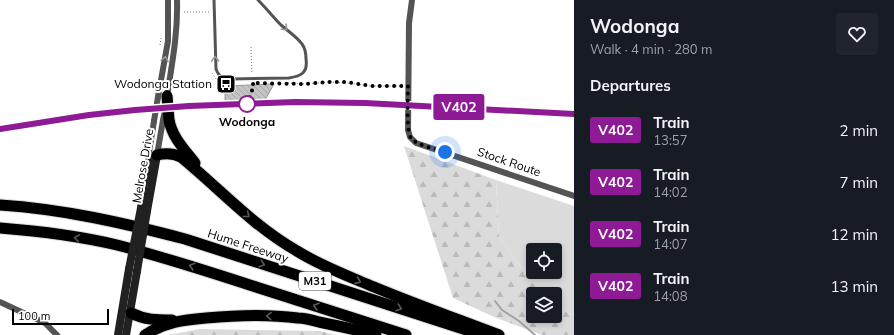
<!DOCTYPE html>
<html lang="en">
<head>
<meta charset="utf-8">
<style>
  body { margin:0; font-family:Mulish,sans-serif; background:#20242c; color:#f1f3f6; height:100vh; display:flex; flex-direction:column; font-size:15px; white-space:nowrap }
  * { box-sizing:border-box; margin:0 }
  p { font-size:13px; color:#9ea1a6 }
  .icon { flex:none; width:22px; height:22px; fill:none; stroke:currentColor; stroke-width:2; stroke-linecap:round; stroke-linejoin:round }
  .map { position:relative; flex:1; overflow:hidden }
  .side { display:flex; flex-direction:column; background:#171b24; width:320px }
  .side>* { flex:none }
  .badge { padding:0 8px; border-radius:3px; font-size:14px; line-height:26px }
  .buttons { position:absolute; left:526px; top:243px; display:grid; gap:8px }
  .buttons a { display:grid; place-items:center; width:36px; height:36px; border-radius:4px; background:#171b24; box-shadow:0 2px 6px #0003; font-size:20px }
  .scale { position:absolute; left:12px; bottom:10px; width:97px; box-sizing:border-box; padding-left:4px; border:2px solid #000; border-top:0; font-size:11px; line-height:14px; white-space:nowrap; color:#000; -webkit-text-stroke:3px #fff; paint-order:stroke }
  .you { position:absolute; width:20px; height:20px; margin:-10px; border:3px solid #fff; border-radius:50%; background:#1a73e8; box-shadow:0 0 0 6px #1a73e833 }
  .map>.badge { position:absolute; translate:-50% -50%; box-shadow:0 0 0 2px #fff }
  h2 { padding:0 16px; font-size:15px; line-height:36px }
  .round { display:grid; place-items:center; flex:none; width:42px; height:42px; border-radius:4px; background:#20242c }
  .overview { display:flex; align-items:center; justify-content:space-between; height:68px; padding:0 16px }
  h1 { font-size:19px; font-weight:700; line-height:30px }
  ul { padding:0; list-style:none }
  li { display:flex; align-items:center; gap:12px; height:52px; padding:0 16px }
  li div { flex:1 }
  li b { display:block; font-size:15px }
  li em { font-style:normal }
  li .badge { min-width:44px; font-weight:700; text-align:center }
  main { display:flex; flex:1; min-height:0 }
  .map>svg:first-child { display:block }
  .grass { fill:#dbdbdb; fill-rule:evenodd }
  .forest { fill:url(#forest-firs) }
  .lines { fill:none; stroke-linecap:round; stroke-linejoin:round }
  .stream { stroke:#a2a2a2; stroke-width:2 }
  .building { fill:url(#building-back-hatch); stroke:#989898 }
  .highway-casing { stroke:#dbdbdb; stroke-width:13 }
  .path { stroke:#767676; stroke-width:1; stroke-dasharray:1 2; stroke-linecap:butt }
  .lane { stroke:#545454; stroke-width:3 }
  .street { stroke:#545454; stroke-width:6 }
  .secondary { stroke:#212121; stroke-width:8 }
  .highway { stroke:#000; stroke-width:11 }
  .rail { stroke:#000; stroke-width:2; stroke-dasharray:6 2 1 2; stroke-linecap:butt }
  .highway-bridge-casing { stroke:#dbdbdb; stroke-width:13; stroke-linecap:butt }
  .street-bridge { stroke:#545454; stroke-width:6 }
  .secondary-bridge { stroke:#212121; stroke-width:8 }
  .highway-bridge { stroke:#000; stroke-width:11 }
  .oneway { stroke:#989898 }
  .oneway2 { stroke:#595959 }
  .line-casing { stroke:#fff; stroke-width:9 }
  .line { stroke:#8f1a95; stroke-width:6 }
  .walk { stroke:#000; stroke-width:4; stroke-dasharray:0 7.2 }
  .stop-dot { fill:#fff; stroke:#8f1a95; stroke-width:2 }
  .labels { text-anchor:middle; stroke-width:4; stroke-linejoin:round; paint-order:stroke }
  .shield { fill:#fff; stroke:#4c4c4c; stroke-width:1 }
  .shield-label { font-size:11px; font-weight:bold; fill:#000 }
  .poi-label { font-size:12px; fill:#000; stroke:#fff; text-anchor:end }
  .stop-label { font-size:12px; font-weight:bold; fill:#000; stroke:#fff }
  .street-label { font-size:12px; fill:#000; stroke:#fff }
</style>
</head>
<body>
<main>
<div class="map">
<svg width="574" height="335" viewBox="0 0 574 335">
  <defs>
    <pattern id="forest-firs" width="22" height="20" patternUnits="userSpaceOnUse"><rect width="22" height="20" fill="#dbdbdb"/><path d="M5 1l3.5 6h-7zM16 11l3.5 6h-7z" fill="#bababa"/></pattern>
    <pattern id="building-back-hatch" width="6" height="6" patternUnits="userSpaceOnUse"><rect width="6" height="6" fill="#c4c4c4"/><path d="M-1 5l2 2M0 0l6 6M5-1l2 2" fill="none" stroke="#a7a7a7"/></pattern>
  </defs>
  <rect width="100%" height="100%" fill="#fff"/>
  <path class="grass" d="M496,180L574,206V315L555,308V294H541L499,237ZM533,250H555V272H533Z"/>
  <g class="forest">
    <polygon points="404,146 496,180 499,237 541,294 533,294 533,316 555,316 555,308 574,315 574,335 542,335 494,317 453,298"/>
    <polygon points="200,329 320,331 336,335 168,335"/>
  </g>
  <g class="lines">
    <polyline class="stream" points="495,301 502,310 519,321 535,335"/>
  </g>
  <polygon class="building" points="274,84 265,100 225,101 225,86"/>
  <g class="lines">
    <defs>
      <g id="highway">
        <path d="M169,120C172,137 185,150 195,163"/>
        <path d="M157,155C166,153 173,153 181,157C220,189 253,226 297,251C321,266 348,276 374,287C415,304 457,319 499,335"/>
        <path d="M0,205C63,209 124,223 185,239L482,335"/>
        <path d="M0,228C39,231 79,236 117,245C164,257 210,272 256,287C306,303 356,319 406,335"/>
        <path d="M131,313C145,320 157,320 172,320"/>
        <path d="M145,335C165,322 183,320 206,318C237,315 268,314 298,318C305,318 312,320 319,322C338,326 357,330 376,335"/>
      </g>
    </defs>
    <use href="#highway" class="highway-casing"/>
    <g class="path">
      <polyline points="184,12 209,12"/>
      <polyline points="160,45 161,38"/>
      <polyline points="251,47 252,74"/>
      <path d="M212,73C215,78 218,83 225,83"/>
      <polyline points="288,83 305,84 328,82 347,83 371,86 403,86"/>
    </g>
    <path class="lane" d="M214,0L216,69C219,77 222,78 231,79L289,78C301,76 308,73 306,59C306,54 305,48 302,44C297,37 288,31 281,25C273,17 266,8 258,0"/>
    <g class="street">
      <polyline points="412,0 409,23 408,130 410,137 416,143 574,196"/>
      <path d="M167,96C172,64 178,33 177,0"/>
      <polyline points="158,97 168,41 168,0"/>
      <polyline points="157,155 163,120"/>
      <polyline points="147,165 154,121"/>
      <polyline points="0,302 45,323 57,335"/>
    </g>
    <g class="secondary">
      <path d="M141,208C143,193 144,164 157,155"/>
      <polyline points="147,211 157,155"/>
      <polyline points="118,335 129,269"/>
      <polyline points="126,335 137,271"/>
    </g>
    <use href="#highway" class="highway"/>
    <polyline class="rail" points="0,129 89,115 135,110 189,106 295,102 365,103 574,114"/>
    <defs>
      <polyline id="highway-bridge" points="167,96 169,120"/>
    </defs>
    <use href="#highway-bridge" class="highway-bridge-casing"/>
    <g class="street-bridge">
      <polyline points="163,120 165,110"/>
      <polyline points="154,121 158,97"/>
    </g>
    <g class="secondary-bridge">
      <polyline points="129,269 141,208"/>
      <polyline points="137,271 147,211"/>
    </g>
    <use href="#highway-bridge" class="highway-bridge"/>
  </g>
  <defs><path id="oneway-chevron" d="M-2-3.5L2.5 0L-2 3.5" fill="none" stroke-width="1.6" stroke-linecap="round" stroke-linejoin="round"/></defs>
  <g class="oneway">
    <use href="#oneway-chevron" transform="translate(285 28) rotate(43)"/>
    <use href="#oneway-chevron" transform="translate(165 59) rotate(-80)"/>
    <use href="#oneway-chevron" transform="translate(215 59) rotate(-92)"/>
  </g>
  <g class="oneway2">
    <use href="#oneway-chevron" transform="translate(247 215) rotate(38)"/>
    <use href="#oneway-chevron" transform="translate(77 238) rotate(-170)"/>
    <use href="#oneway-chevron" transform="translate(262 264) rotate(18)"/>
    <use href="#oneway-chevron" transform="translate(192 266) rotate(-163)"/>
    <use href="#oneway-chevron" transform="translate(358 281) rotate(22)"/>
    <use href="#oneway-chevron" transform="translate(316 306) rotate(-162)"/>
    <use href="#oneway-chevron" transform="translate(399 308) rotate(18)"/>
    <use href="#oneway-chevron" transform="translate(269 316) rotate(-177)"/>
  </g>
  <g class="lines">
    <defs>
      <polyline id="line" points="0,129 89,115 135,110 189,106 295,102 365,103 574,114"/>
    </defs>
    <use href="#line" class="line-casing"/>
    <use href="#line" class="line"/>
    <path class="walk" d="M247,104L254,85L252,83L304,84L328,82H346L371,86H408C408,95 406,132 411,138C416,145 436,149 445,152"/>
  </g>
  <defs>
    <symbol id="bus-square" viewBox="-11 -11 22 22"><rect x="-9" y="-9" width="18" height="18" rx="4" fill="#000" stroke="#fff"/><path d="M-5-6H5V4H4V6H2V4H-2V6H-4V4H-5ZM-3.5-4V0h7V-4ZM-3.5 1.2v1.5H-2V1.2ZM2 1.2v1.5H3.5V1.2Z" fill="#fff"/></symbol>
  </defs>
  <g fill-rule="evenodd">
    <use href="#bus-square" x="215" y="73" width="22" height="22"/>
  </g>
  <circle class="stop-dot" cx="247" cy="104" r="8"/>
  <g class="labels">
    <rect class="shield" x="299" y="272" width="32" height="18" rx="3"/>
    <g class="shield-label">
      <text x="315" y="285">M31</text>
    </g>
    <g class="poi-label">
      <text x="212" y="88">Wodonga Station</text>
    </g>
    <g class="stop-label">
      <text x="247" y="126">Wodonga</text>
    </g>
    <g class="street-label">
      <text transform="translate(509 162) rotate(19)" y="4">Stock Route</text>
      <text transform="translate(143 166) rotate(-80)" y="4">Melrose Drive</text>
      <text transform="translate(248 246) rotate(18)" y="4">Hume Freeway</text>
    </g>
  </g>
</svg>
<div class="buttons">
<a><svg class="icon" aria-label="locate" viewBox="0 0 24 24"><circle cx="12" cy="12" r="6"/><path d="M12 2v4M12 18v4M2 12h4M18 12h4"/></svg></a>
<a><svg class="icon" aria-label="layers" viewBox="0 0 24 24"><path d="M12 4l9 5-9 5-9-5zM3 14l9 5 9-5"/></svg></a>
</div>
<div class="scale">100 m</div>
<div class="you" style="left:445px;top:152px"></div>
<b class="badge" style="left:459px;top:107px;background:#8f1a95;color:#fff">V402</b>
</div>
<section class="side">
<div class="overview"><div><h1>Wodonga</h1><p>Walk · 4 min · 280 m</p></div><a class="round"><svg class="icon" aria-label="heart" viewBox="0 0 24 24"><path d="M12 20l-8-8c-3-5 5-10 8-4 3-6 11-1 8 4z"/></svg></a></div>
<h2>Departures</h2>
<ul>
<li><span class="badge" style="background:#8f1a95;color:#fff">V402</span><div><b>Train</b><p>13:57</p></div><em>2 min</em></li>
<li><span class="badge" style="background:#8f1a95;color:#fff">V402</span><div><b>Train</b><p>14:02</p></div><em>7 min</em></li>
<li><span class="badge" style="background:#8f1a95;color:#fff">V402</span><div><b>Train</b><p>14:07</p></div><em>12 min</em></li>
<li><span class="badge" style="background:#8f1a95;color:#fff">V402</span><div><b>Train</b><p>14:08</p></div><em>13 min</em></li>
</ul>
</section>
</main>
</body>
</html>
